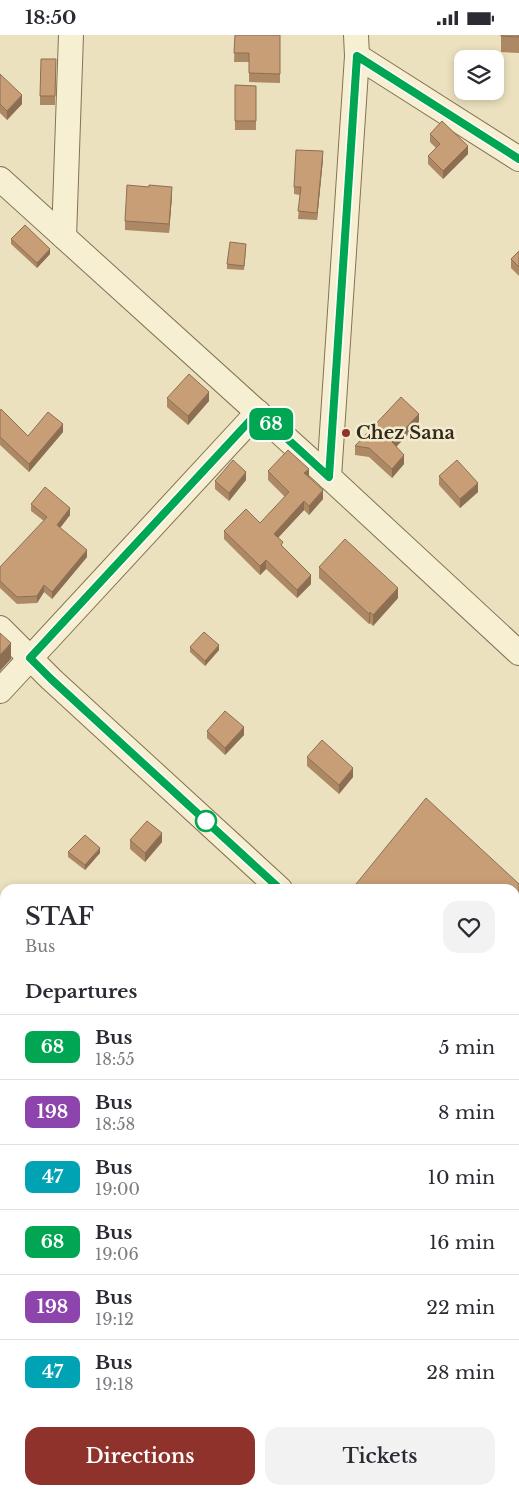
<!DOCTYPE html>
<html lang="en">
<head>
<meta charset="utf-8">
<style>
  body { margin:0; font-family:"Libre Baskerville",serif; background:#f2f2f3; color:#2b2b33; height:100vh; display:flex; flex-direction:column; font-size:19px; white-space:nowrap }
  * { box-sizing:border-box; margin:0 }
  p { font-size:16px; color:#7c7c81 }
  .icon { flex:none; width:28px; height:28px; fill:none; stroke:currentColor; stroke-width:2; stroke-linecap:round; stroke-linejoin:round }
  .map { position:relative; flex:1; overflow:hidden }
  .drawer { position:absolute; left:0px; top:849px; width:520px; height:611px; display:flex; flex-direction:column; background:#fff; border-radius:15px 15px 0 0; box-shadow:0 2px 8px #0003 }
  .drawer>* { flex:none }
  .badge { padding:0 10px; border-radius:8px; font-size:18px; line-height:32px }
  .buttons { position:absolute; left:454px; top:15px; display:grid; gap:10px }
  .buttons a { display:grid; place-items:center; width:50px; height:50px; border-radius:10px; background:#fff; box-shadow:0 2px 8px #0003; font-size:25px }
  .map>.badge { position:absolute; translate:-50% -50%; box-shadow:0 0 0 2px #fff }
  h2 { padding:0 25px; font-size:19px; line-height:45px }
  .round { display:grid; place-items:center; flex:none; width:52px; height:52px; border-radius:15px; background:#f2f2f3 }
  .summary { display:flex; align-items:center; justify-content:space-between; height:85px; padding:0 25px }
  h1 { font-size:24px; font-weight:600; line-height:38px }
  .primary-button { display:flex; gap:10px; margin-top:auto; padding:10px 25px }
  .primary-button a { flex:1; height:58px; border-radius:15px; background:#8f322b; color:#fff; font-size:20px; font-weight:600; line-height:58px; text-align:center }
  .primary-button a+a { background:#f2f2f3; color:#2b2b33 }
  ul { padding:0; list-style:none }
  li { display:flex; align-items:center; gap:15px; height:65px; padding:0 25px; border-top:1px solid #e1e1e2 }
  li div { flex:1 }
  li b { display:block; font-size:19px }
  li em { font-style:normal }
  li .badge { min-width:55px; font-weight:700; text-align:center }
  .status { display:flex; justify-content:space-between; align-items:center; height:35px; padding:0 25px; background:#fff; direction:ltr }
  .status svg { height:14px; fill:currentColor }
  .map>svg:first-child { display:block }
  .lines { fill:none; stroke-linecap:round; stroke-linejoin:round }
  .street-casing { stroke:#837258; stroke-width:26 }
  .highway-casing { stroke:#50402c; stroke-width:29 }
  .street { stroke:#f7efd1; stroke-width:24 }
  .highway { stroke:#d9a851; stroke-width:28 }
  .wall { fill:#ac8865 }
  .shaded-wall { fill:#8c6f53 }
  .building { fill:#c89e76; stroke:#8c6f53 }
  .line-casing { stroke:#fff; stroke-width:11 }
  .line { stroke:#00a651; stroke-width:8 }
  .poi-dot { fill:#8f322b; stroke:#f3ebce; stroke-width:2 }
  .stop-dot { fill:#fff; stroke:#00a651; stroke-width:2.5 }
  .labels { text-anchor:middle; stroke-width:5; stroke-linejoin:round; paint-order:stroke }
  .poi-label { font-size:18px; font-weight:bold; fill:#33291c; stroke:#f3ebce; text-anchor:start }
</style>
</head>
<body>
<div class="status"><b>18:50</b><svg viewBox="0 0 49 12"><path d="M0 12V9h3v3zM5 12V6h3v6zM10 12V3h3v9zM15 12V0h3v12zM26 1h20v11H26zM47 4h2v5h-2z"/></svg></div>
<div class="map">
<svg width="519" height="1459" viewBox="0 0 519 1459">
  <rect width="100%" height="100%" fill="#ebe1be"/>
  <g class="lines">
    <defs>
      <g id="street">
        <polyline points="357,21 519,124"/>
        <polyline points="0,144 329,442 519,618"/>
        <polyline points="64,202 71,0"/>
        <polyline points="329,442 357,21 356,0"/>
        <polyline points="0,593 51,644 280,854"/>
        <polyline points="0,656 258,377"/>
        <polyline points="515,1067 519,1071"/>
        <polyline points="0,1069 5,1074"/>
        <polyline points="427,1455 431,1459"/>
      </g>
      <g id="highway">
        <polyline points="515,1316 519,1312"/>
        <polyline points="389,1459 393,1455"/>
      </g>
    </defs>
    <use href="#street" class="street-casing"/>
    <use href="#highway" class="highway-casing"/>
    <use href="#street" class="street"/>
    <use href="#highway" class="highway"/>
  </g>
  <g class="wall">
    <polygon points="235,0 280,0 280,48 249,47 249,27 234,27"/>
    <polygon points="501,0 519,0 519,18 501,17"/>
    <polygon points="56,24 55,70 40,70 40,61"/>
    <polygon points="0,39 22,69 7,85 0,78"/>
    <polygon points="235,50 256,51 256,95 235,95"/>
    <polygon points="430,99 468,119 443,144 428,129 428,121 436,113 430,107"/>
    <polygon points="323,124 317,185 298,184 300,160 294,159 294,152"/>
    <polygon points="149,152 172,161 169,198 125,195 125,186"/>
    <polygon points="11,204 50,219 37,233 11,209"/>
    <polygon points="246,214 244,235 227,234 227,229"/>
    <polygon points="519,216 519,241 511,233 511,224"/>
    <polygon points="167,363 209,366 188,390 167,372"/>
    <polygon points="0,376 28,401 63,397 29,437 0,410"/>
    <polygon points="419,388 396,412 404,429 392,443 369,422 355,420 355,411"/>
    <polygon points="268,436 309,442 323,464 309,480 304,475 278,503 283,512 311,549 297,563 266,534 260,540 224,504 224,496 260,488 285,462 268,445"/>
    <polygon points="439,441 478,457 460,473 439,450"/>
    <polygon points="246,445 229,466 215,454 215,446"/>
    <polygon points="31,469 70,480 60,493 87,522 52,564 44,557 37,568 17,569 0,553 0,532 44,486 31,476"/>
    <polygon points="319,532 398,563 373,591 370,588 369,589 319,543"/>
    <polygon points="190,612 219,615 205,631 190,617"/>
    <polygon points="207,696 244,700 225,720 207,703"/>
    <polygon points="307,722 353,742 339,759 307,731"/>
    <polygon points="130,805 162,807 145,827 130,814"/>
    <polygon points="68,817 100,818 85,835 68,822"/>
    <polygon points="0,1106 5,1111 5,1174 0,1169"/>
    <polygon points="21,1455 53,1455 50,1459 25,1459"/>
    <polygon points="187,1455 240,1455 236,1459 191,1459"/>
    <rect x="294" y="1455" width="43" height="4"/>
    <polygon points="444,1455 515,1455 519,1459 447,1459"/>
  </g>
  <g class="shaded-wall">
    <polygon points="22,60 22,69 7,85 7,76"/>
    <polygon points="468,111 468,119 443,144 443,136"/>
    <polygon points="323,116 323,124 317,185 317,178"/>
    <polygon points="172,152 172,161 169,198 169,189"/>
    <polygon points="50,214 50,219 37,233 37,228"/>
    <polygon points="209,357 209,366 188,390 188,381"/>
    <polygon points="419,379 419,388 392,416 392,407"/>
    <polygon points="63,389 63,397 29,437 29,429"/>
    <polygon points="404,420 404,429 392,443 392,434"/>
    <polygon points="309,434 309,442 304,438"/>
    <polygon points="246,437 246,445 229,466 229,458"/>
    <polygon points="478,448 478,457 460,473 460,464"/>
    <polygon points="323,455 323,464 309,480 309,471"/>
    <polygon points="304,466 304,475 274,507 274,499"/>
    <polygon points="70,473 70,480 57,497 57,490"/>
    <polygon points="87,515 87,522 52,564 52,557"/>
    <polygon points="266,525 266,534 260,540 260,531"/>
    <polygon points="311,540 311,549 297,563 297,555"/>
    <polygon points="44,550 44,557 37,568 37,561"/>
    <polygon points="398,553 398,563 373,591 373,580"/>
    <polygon points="370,577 370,588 369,589 369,579"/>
    <polygon points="11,608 11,624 0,636 0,620"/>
    <polygon points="219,610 219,615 205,631 205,626"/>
    <polygon points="244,692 244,700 225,720 225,713"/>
    <polygon points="353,733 353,742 339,759 339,750"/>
    <polygon points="162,798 162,807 145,827 145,818"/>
    <polygon points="100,813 100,818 85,835 85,830"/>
    <polygon points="519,976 519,991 515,996 515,981"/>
    <polygon points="45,1455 53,1455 50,1459 42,1459"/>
    <polygon points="230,1455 240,1455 236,1459 227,1459"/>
    <polygon points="335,1455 337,1455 337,1459 331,1459"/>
  </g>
  <g class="building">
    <polygon points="235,0 280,0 280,39 249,38 249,18 234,18"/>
    <polygon points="501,0 519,0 519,2 501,1"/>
    <polygon points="41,24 56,24 55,61 40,61"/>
    <polygon points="0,39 22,60 7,76 0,69"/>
    <polygon points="235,50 256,51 256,86 235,86"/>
    <polygon points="442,86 468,111 443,136 428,121 440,109 430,99"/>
    <polygon points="296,115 323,116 317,178 298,176 301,152 294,152"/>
    <polygon points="127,150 149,152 149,150 172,152 169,189 125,186"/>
    <polygon points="25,190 50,214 37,228 11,204"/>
    <polygon points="230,207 246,209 244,231 227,229"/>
    <polygon points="519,216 519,232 511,224"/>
    <polygon points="189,339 209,357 188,381 167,363"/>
    <polygon points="401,362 419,379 392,407 404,420 392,434 369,413 355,411"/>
    <polygon points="1,374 28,401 48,377 63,389 29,429 0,402 0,376"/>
    <polygon points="288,415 309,434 304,438 323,455 309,471 304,466 274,499 283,507 281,510 311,540 297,555 266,525 260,531 224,496 246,474 260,488 289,457 268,436"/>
    <polygon points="233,425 246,437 229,458 215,446"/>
    <polygon points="457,425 478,448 460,464 439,441"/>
    <polygon points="45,452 70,473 57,490 87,515 52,557 44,550 37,561 17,562 0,546 0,532 47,482 31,469"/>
    <polygon points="345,504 398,553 373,580 370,577 369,579 319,532"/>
    <polygon points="204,597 219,610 205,626 190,612"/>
    <polygon points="0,598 11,608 0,620"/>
    <polygon points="225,676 244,692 225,713 207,696"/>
    <polygon points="322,705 353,733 339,750 307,722"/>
    <polygon points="426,763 519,849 519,976 515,981 515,854 352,854"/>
    <polygon points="147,786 162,798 145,818 130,805"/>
    <polygon points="85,800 100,813 85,830 68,817"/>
    <polygon points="0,1106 5,1111 5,1161 0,1156"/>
    <polygon points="519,1321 519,1459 463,1459 459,1455 515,1455 515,1326"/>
    <polygon points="30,1455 45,1455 42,1459 34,1459"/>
    <polygon points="99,1455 122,1455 126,1459 95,1459"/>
    <polygon points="200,1455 230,1455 229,1458 227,1459 204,1459"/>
    <polygon points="298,1455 335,1455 331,1459 301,1459"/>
  </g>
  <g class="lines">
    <defs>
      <polyline id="line" points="280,854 51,644 30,623 258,377 329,442 357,21 519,124"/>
    </defs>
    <use href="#line" class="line-casing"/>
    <use href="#line" class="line"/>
  </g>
  <circle class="poi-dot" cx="346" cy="398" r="5"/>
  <circle class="stop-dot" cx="206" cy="786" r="10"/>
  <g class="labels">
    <g class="poi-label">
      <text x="356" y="404">Chez Sana</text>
    </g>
  </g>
</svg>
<div class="buttons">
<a><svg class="icon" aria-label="layers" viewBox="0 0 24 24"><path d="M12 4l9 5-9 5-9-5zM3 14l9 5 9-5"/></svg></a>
</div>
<b class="badge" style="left:271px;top:389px;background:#00a651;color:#fff">68</b>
<section class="drawer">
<div class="summary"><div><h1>STAF</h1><p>Bus</p></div><a class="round"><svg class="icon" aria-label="heart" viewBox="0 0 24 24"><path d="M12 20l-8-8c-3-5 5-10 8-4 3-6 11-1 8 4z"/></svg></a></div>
<h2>Departures</h2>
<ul>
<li><span class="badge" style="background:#00a651;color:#fff">68</span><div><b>Bus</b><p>18:55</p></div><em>5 min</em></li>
<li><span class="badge" style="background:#8e44ad;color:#fff">198</span><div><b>Bus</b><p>18:58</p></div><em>8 min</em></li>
<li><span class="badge" style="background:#00a3b4;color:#fff">47</span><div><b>Bus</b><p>19:00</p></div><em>10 min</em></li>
<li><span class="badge" style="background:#00a651;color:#fff">68</span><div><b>Bus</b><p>19:06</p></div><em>16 min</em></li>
<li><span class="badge" style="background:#8e44ad;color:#fff">198</span><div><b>Bus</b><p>19:12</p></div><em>22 min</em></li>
<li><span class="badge" style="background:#00a3b4;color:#fff">47</span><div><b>Bus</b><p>19:18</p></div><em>28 min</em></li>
</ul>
<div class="primary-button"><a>Directions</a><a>Tickets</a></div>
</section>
</div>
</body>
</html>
